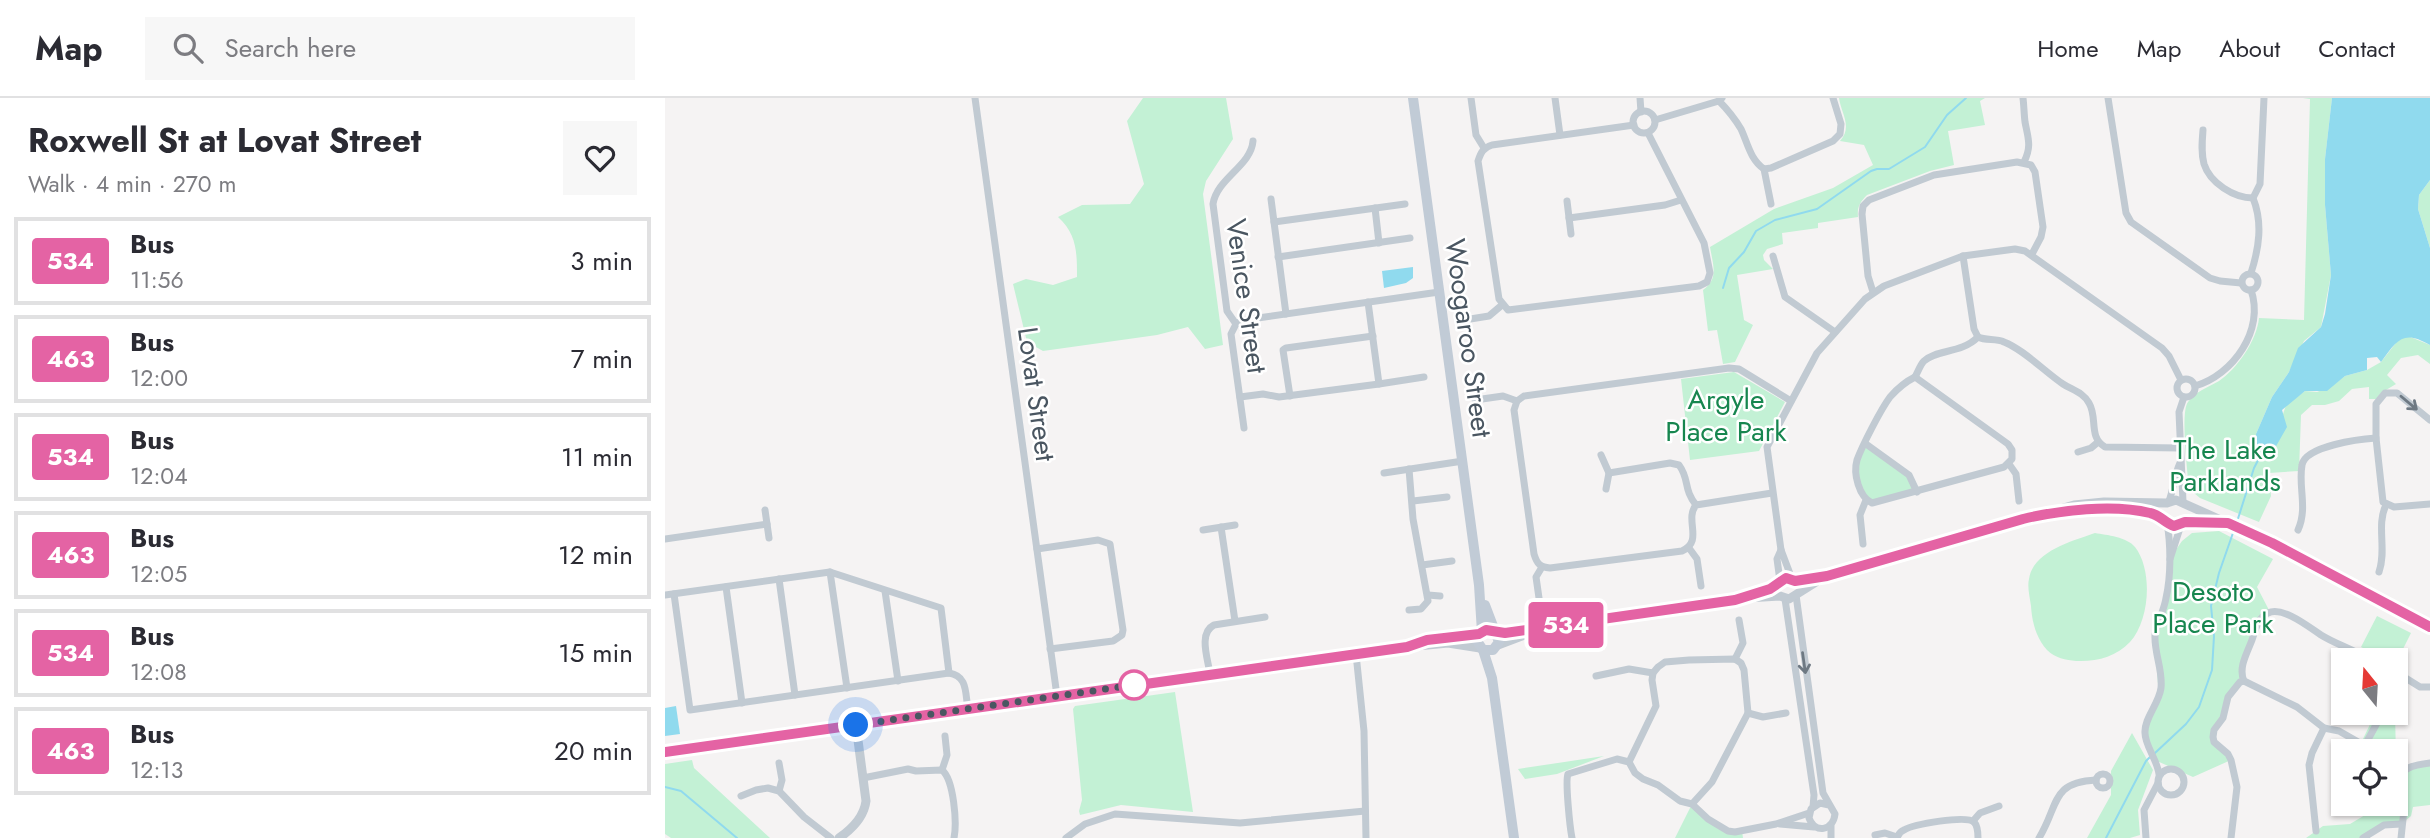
<!DOCTYPE html>
<html lang="en">
<head>
<meta charset="utf-8">
<style>
  body { margin:0; font-family:Jost,sans-serif; background:#f7f7f7; color:#2b2b33; height:100vh; display:flex; flex-direction:column; font-size:26px; white-space:nowrap }
  * { box-sizing:border-box; margin:0 }
  p { font-size:23px; color:#7c7c81 }
  .icon { flex:none; width:38px; height:38px; fill:none; stroke:currentColor; stroke-width:2; stroke-linecap:round; stroke-linejoin:round }
  .map { position:relative; flex:1; overflow:hidden }
  .side { display:flex; flex-direction:column; background:#fff; width:665px }
  .side>* { flex:none }
  .badge { padding:0 14px; border-radius:5px; font-size:24px; line-height:46px }
  .needle { width:46px; rotate:342deg }
  .buttons { position:absolute; left:1666px; top:550px; display:grid; gap:14px }
  .buttons a { display:grid; place-items:center; width:77px; height:77px; border-radius:0px; background:#fff; box-shadow:0 2px 5px #0004; font-size:35px }
  .you { position:absolute; width:35px; height:35px; margin:-18px; border:5px solid #fff; border-radius:50%; background:#1a73e8; box-shadow:0 0 0 10px #1a73e833 }
  .map>.badge { position:absolute; translate:-50% -50%; box-shadow:0 0 0 4px #fff }
  .round { display:grid; place-items:center; flex:none; width:74px; height:74px; border-radius:0px; background:#f7f7f7 }
  .summary { display:flex; align-items:center; justify-content:space-between; height:119px; padding:0 28px }
  h1 { font-size:33px; font-weight:700; line-height:52px }
  ul { padding:0; list-style:none }
  li { display:flex; align-items:center; gap:21px; height:88px; margin:0 14px 10px; padding:0 14px; border:4px solid #e1e1e2; border-radius:0px }
  li div { flex:1 }
  li b { display:block; font-size:26px }
  li em { font-style:normal }
  li .badge { min-width:77px; font-weight:700; text-align:center }
  header { display:flex; align-items:center; gap:42px; box-sizing:border-box; height:98px; padding:0 35px; background:#fff; border-bottom:2px solid #e1e1e2 }
  header strong { font-size:33px }
  nav { display:flex; gap:38px; margin-inline-start:auto; font-size:24px }
  .search { width:490px; height:63px; background:#f7f7f7; display:flex; align-items:center; gap:18px; box-sizing:border-box; padding:0 24px; border-radius:0px; color:#7c7c81; font-size:26px }
  main { display:flex; flex:1; min-height:0 }
  .map>svg:first-child { display:block }
  .green { fill:#c3f1d5 }
  .water { fill:#90daee }
  .lines { fill:none; stroke-linecap:round; stroke-linejoin:round }
  .stream { stroke:#90daee; stroke-width:2 }
  .minor { stroke:#c1cad2; stroke-width:7 }
  .tertiary { stroke:#c1cad2; stroke-width:9 }
  .secondary { stroke:#c1cbd6; stroke-width:10 }
  .oneway { stroke:#6e7983 }
  .line-casing { stroke:#fff; stroke-width:16 }
  .line { stroke:#e463a4; stroke-width:10 }
  .walk { stroke:#4a5661; stroke-width:7; stroke-dasharray:0 12.6 }
  .stop-dot { fill:#fff; stroke:#e463a4; stroke-width:3.5 }
  .labels { text-anchor:middle; stroke-width:5; stroke-linejoin:round; paint-order:stroke }
  .street-label { font-size:28px; fill:#4a5661; stroke:#fff }
  .park-label { font-size:28px; fill:#17864f; stroke:#fff }
</style>
</head>
<body>
<header>
<strong>Map</strong>
<div class="search"><svg class="icon" aria-label="search" viewBox="0 0 24 24"><circle cx="10" cy="10" r="6"/><path d="M15 15l6 6"/></svg>Search here</div>
<nav><a>Home</a><a>Map</a><a>About</a><a>Contact</a></nav>
</header>
<main>
<section class="side">
<div class="summary"><div><h1>Roxwell St at Lovat Street</h1><p>Walk · 4 min · 270 m</p></div><a class="round"><svg class="icon" aria-label="heart" viewBox="0 0 24 24"><path d="M12 20l-8-8c-3-5 5-10 8-4 3-6 11-1 8 4z"/></svg></a></div>
<ul>
<li><span class="badge" style="background:#e463a4;color:#fff">534</span><div><b>Bus</b><p>11:56</p></div><em>3 min</em></li>
<li><span class="badge" style="background:#e463a4;color:#fff">463</span><div><b>Bus</b><p>12:00</p></div><em>7 min</em></li>
<li><span class="badge" style="background:#e463a4;color:#fff">534</span><div><b>Bus</b><p>12:04</p></div><em>11 min</em></li>
<li><span class="badge" style="background:#e463a4;color:#fff">463</span><div><b>Bus</b><p>12:05</p></div><em>12 min</em></li>
<li><span class="badge" style="background:#e463a4;color:#fff">534</span><div><b>Bus</b><p>12:08</p></div><em>15 min</em></li>
<li><span class="badge" style="background:#e463a4;color:#fff">463</span><div><b>Bus</b><p>12:13</p></div><em>20 min</em></li>
</ul>
</section>
<div class="map">
<svg width="1765" height="740" viewBox="0 0 1765 740">
  <rect width="100%" height="100%" fill="#f5f3f3"/>
  <g class="green">
    <path d="M478,0H561L568,41L541,83L538,96L558,247L540,251L523,229L492,237L378,253L362,244L348,186L361,181L388,187L412,179C412,155 412,136 393,119L417,107L465,106L479,86L462,23Z"/>
    <path d="M1174,0H1320L1315,3L1320,27L1283,33L1289,67L1265,73L1202,97C1195,104 1192,109 1193,119L1153,125V130L1117,135L1118,146L1102,151L1098,157L1099,162L1108,171L1072,177L1079,222L1088,227L1070,264L1058,266L1052,232L1043,233L1038,192C1054,181 1048,167 1045,149L1109,111L1168,90L1208,67L1199,47L1175,43C1188,29 1176,15 1174,0Z"/>
    <path d="M1638,0H1667L1660,61V107L1666,177L1656,229L1639,243L1624,274L1607,299L1591,336L1618,316L1621,307L1640,293L1652,294L1667,288L1680,278L1702,272L1716,264L1734,241L1743,238L1765,247V266L1753,257L1736,260L1722,277L1731,286L1716,295L1711,301H1704V289L1687,291L1674,303L1660,307H1647L1636,317L1634,373L1604,375L1606,398L1594,424L1535,400L1524,391C1523,377 1515,314 1523,304C1530,294 1543,289 1554,283C1572,271 1592,242 1594,220L1639,222L1645,1Z"/>
    <polygon points="1765,82 1765,150 1753,111 1754,97"/>
    <polygon points="1069,274 1120,304 1094,353 1025,362 1016,281"/>
    <polygon points="1201,346 1244,377 1252,394 1207,405 1195,394 1192,363"/>
    <polygon points="1554,433 1608,461 1592,489 1605,514 1599,517 1576,578 1548,639 1566,662 1528,679 1492,663 1481,644 1481,628 1494,600 1490,547 1501,500 1504,462 1517,443 1527,435"/>
    <path d="M1430,435C1442,437 1462,439 1470,449C1488,472 1485,522 1465,544C1451,559 1431,564 1411,563C1401,562 1390,560 1382,552C1371,540 1367,524 1366,508C1365,500 1362,489 1364,481C1368,453 1408,443 1430,435Z"/>
    <polygon points="1712,518 1746,535 1731,565 1731,562 1722,562 1696,549"/>
    <polygon points="510,594 528,714 456,707 415,717 414,713 417,702 408,611 410,608"/>
    <polygon points="1711,614 1730,614 1731,659 1738,671 1731,666 1731,653 1712,653 1697,643"/>
    <polygon points="1467,635 1488,672 1473,712 1475,737 1465,740 1422,740 1446,697 1446,673"/>
    <polygon points="939,658 892,676 860,681 853,671"/>
    <polygon points="27,662 29,670 105,740 6,740 0,736 0,666"/>
    <polygon points="1765,665 1765,707 1748,709 1746,718 1736,726 1724,726 1698,740 1641,740 1658,728 1685,726 1720,705 1731,705 1731,692 1738,673"/>
    <polygon points="1027,706 1063,733 1077,733 1078,740 1010,740"/>
  </g>
  <g class="water">
    <path d="M1667,0H1765V82L1754,97L1753,111L1765,150V247C1738,231 1732,242 1716,264L1712,259L1702,260V272L1680,278L1662,293H1640L1617,312L1622,329L1610,350L1592,347L1591,336L1607,299L1624,274L1633,250L1656,229L1660,216L1666,177L1660,107V61Z"/>
    <polygon points="748,169 748,180 741,185 719,190 717,173"/>
    <polygon points="11,608 15,636 0,638 0,610"/>
  </g>
  <g class="lines">
    <g class="stream">
      <polyline points="1058,190 1064,170 1079,154 1091,133 1110,122 1152,111 1206,73 1212,71 1224,71 1260,49 1282,17 1301,0"/>
      <polyline points="1571,427 1589,370 1601,347"/>
      <polyline points="1490,655 1521,626 1534,609 1547,572 1549,538 1546,508 1554,475 1569,432"/>
      <polyline points="0,689 16,693 72,740"/>
      <polyline points="1441,740 1481,663 1486,658"/>
    </g>
    <g class="minor">
      <polyline points="310,0 392,598"/>
      <polyline points="806,0 811,37 819,50"/>
      <polyline points="890,0 895,37"/>
      <polyline points="975,0 976,14"/>
      <path d="M1057,0L1054,3C1063,12 1070,21 1076,31C1083,46 1085,61 1099,71L1106,70L1168,43L1175,36L1176,26L1168,0"/>
      <path d="M1358,0C1359,8 1359,16 1360,24C1363,40 1367,48 1359,64"/>
      <polyline points="1443,0 1461,115 1466,124 1545,180 1555,183 1576,185"/>
      <circle cx="979" cy="24" r="11"/>
      <polyline points="990,22 1054,3"/>
      <path d="M969,27L827,47C818,50 816,54 813,63L834,201L843,212L1034,188L1042,184L1045,175L1039,145L983,35"/>
      <path d="M1538,32C1537,44 1536,55 1539,66C1545,85 1569,100 1588,100"/>
      <polyline points="1099,71 1106,106"/>
      <polyline points="606,101 621,216"/>
      <polyline points="902,103 906,136"/>
      <polyline points="710,110 714,145"/>
      <polyline points="904,120 1000,107 1016,102"/>
      <polyline points="609,124 740,106"/>
      <polyline points="1108,158 1120,199 1170,234"/>
      <path d="M1298,158L1309,231L1313,239C1321,243 1331,240 1339,244C1358,251 1380,274 1398,286C1407,292 1418,294 1424,305C1433,320 1423,339 1440,349L1515,350"/>
      <polyline points="613,159 745,140"/>
      <path d="M1586,175C1594,150 1598,125 1588,100L1595,86L1599,0"/>
      <circle cx="1585" cy="184" r="8"/>
      <polyline points="1208,194 1203,178 1197,116 1198,108 1204,102 1269,77 1352,64 1366,67 1370,74 1378,129 1376,139 1367,156"/>
      <polyline points="799,222 824,218 837,207"/>
      <polyline points="571,226 579,222 774,194"/>
      <path d="M1250,279L1343,346L1347,352V361L1339,369L1207,405C1194,399 1188,376 1192,362C1197,348 1216,311 1225,299C1232,291 1240,284 1250,279Z"/>
      <path d="M1250,279C1253,274 1255,267 1259,263C1272,251 1296,256 1313,239"/>
      <circle cx="1521" cy="290" r="9"/>
      <polyline points="714,286 759,279"/>
      <path d="M1530,288C1568,277 1600,232 1586,192"/>
      <polyline points="625,298 618,252 621,250 708,238"/>
      <polyline points="575,299 598,296 614,299 714,286 703,204"/>
      <polyline points="810,302 838,298 852,303"/>
      <polyline points="1765,322 1732,295 1720,295 1711,306 1711,340 1718,404 1729,409 1765,406"/>
      <path d="M579,330L566,236L571,226L562,213L548,106C552,80 586,68 588,43"/>
      <polyline points="1201,346 1244,377 1252,394"/>
      <polyline points="1413,354 1426,350 1432,345"/>
      <polyline points="936,357 944,375 941,391"/>
      <polyline points="1344,366 1351,376 1354,403"/>
      <polyline points="719,375 798,363"/>
      <path d="M944,375L1005,365L1014,367C1025,382 1018,391 1031,407"/>
      <path d="M1107,395L1031,407C1019,422 1039,443 1017,453L885,470C875,469 872,466 869,456L849,312L852,303L859,298L1064,270L1074,271L1126,303"/>
      <polyline points="748,403 782,399"/>
      <path d="M1504,403C1509,390 1509,378 1515,365"/>
      <polyline points="1518,404 1514,314 1519,299"/>
      <polyline points="100,412 104,440"/>
      <polyline points="556,429 570,523"/>
      <polyline points="538,432 570,427"/>
      <path d="M1633,432C1643,410 1633,389 1637,367C1640,348 1695,341 1711,340"/>
      <polyline points="0,441 102,426"/>
      <polyline points="1198,446 1195,417 1201,402"/>
      <polyline points="1024,450 1032,461 1036,488"/>
      <polyline points="372,451 433,442 445,446 458,532 457,537 448,543 385,551"/>
      <polyline points="1505,461 1516,427"/>
      <polyline points="757,467 787,463"/>
      <polyline points="165,474 182,590"/>
      <path d="M1714,474C1722,452 1711,427 1721,407"/>
      <polyline points="114,481 130,597"/>
      <polyline points="1127,481 1116,452 1102,349 1152,255 1200,201 1219,188 1298,158 1350,151 1360,153 1497,250 1504,258 1516,282"/>
      <polyline points="1115,483 1112,461 1116,452"/>
      <polyline points="61,489 77,605"/>
      <polyline points="220,493 233,583"/>
      <path d="M9,496L25,612L284,575C303,578 300,595 303,611"/>
      <polyline points="0,497 165,474 276,510 284,575"/>
      <polyline points="763,497 775,498"/>
      <path d="M1131,497L1158,695L1170,716C1168,733 1150,736 1144,720L1146,711L1155,705L1164,707"/>
      <polyline points="1120,501 1149,697 1148,709"/>
      <polyline points="744,512 756,511 763,503 748,421 744,371"/>
      <polyline points="876,514 871,479 877,469"/>
      <polyline points="691,556 699,633 701,740"/>
      <polyline points="1070,561 1078,545 1074,522"/>
      <path d="M1704,562C1689,551 1672,547 1656,537C1644,529 1618,508 1603,515C1593,519 1590,533 1587,542C1582,555 1573,570 1579,583L1632,609L1659,630L1674,633L1709,653"/>
      <polyline points="1731,574 1755,589 1765,589"/>
      <path d="M545,576C543,561 533,535 549,527L600,519"/>
      <polyline points="931,578 964,571 988,575"/>
      <polyline points="1083,615 1098,619 1121,615"/>
      <polyline points="1700,647 1718,614"/>
      <polyline points="964,664 991,608 987,582 988,575 993,569 1000,564 1024,562 1070,561 1076,565 1079,572 1083,615 1047,684 1027,706"/>
      <circle cx="1506" cy="684" r="13"/>
      <polyline points="277,672 282,657 280,638"/>
      <path d="M1494,676C1492,661 1480,648 1480,635C1479,620 1494,606 1496,590C1498,572 1489,555 1490,537C1492,524 1499,513 1501,500C1506,479 1506,447 1502,425"/>
      <circle cx="1438" cy="683" r="7"/>
      <path d="M198,680L243,671L251,673L277,672C289,682 292,725 289,740"/>
      <path d="M1731,687C1735,669 1749,667 1765,665"/>
      <polyline points="1731,692 1739,712 1736,740"/>
      <polyline points="114,693 117,682 114,665"/>
      <polyline points="76,698 91,692 103,690 114,693 139,719 166,740"/>
      <polyline points="1308,723 1315,715 1334,708"/>
      <polyline points="1115,726 1149,729"/>
      <polyline points="1651,733 1644,667 1647,655 1659,630"/>
      <polyline points="1210,737 1220,735 1232,739"/>
      <polyline points="401,740 420,726 450,716 575,725 700,713"/>
      <path d="M907,740C905,730 900,683 903,676L952,661L964,664L970,675L978,681L993,687L1015,703L1027,706L1043,721L1063,733L1070,734L1111,726L1144,715"/>
      <polyline points="1166,740 1166,728"/>
      <path d="M1232,740C1234,736 1234,734 1239,732C1249,726 1301,717 1309,724C1313,728 1313,735 1313,740"/>
      <path d="M1374,740C1394,708 1385,684 1431,682"/>
      <polyline points="1481,740 1479,712 1493,685"/>
      <polyline points="1566,740 1572,689 1566,662 1563,656 1549,644 1548,639 1549,632 1558,620 1563,599 1575,584 1579,583"/>
      <polyline points="1698,740 1719,727 1736,726"/>
    </g>
    <g class="tertiary">
      <polyline points="1400,414 1434,412 1484,415 1509,428 1520,424 1556,425"/>
      <polyline points="1130,483 1162,478 1409,407 1439,404 1502,405 1511,402 1607,445 1765,529"/>
      <polyline points="1094,496 1105,491 1120,480 1127,481 1132,486"/>
      <polyline points="831,535 1082,500 1115,498 1124,501 1151,484"/>
      <polyline points="757,544 783,538 814,536"/>
      <polyline points="833,547 865,535"/>
      <polyline points="0,654 742,549 783,545 815,550"/>
      <path d="M174,740C187,731 199,719 201,703L191,627"/>
    </g>
    <g class="secondary">
      <polyline points="748,0 814,487 817,534"/>
      <path d="M820,507L834,544L828,552H818L812,543C813,534 819,531 828,533"/>
      <polyline points="818,552 827,580 849,740"/>
    </g>
  </g>
  <defs><path id="oneway-shaft" d="M-6 0H5M1.5-3L5.5 0L1.5 3" fill="none" stroke-width="1.6" stroke-linecap="round" stroke-linejoin="round" transform="scale(1.75)"/></defs>
  <g class="oneway">
    <use href="#oneway-shaft" transform="translate(1744 305) rotate(40)"/>
    <use href="#oneway-shaft" transform="translate(1139 565) rotate(82)"/>
  </g>
  <g class="lines">
    <defs>
      <path id="line" d="M0,654L742,549L762,542L814,536L821,532L840,535L1070,502L1105,491L1121,480L1130,483L1162,478L1358,421C1395,412 1448,406 1485,415C1495,417 1500,425 1509,428L1520,424L1563,425L1607,445L1765,529"/>
    </defs>
    <use href="#line" class="line-casing"/>
    <use href="#line" class="line"/>
    <polyline class="walk" points="191,627 469,587"/>
  </g>
  <circle class="stop-dot" cx="469" cy="587" r="14"/>
  <g class="labels">
    <g class="street-label">
      <text transform="translate(582 198) rotate(82)" y="10">Venice Street</text>
      <text transform="translate(804 240) rotate(82)" y="10">Woogaroo Street</text>
      <text transform="translate(372 296) rotate(82)" y="10">Lovat Street</text>
    </g>
    <g class="park-label">
      <text x="1061" y="311">Argyle<tspan x="1061" dy="32">Place Park</tspan></text>
      <text x="1560" y="361">The Lake<tspan x="1560" dy="32">Parklands</tspan></text>
      <text x="1548" y="503">Desoto<tspan x="1548" dy="32">Place Park</tspan></text>
    </g>
  </g>
</svg>
<div class="buttons">
<a><svg class="needle" viewBox="-14 -14 28 28"><path d="M0-13l5 13h-10z" fill="#e53935"/><path d="M0 13l5-13h-10z" fill="#7c7c81"/></svg></a>
<a><svg class="icon" aria-label="locate" viewBox="0 0 24 24"><circle cx="12" cy="12" r="6"/><path d="M12 2v4M12 18v4M2 12h4M18 12h4"/></svg></a>
</div>
<div class="you" style="left:191px;top:627px"></div>
<b class="badge" style="left:901px;top:527px;background:#e463a4;color:#fff">534</b>
</div>
</main>
</body>
</html>
